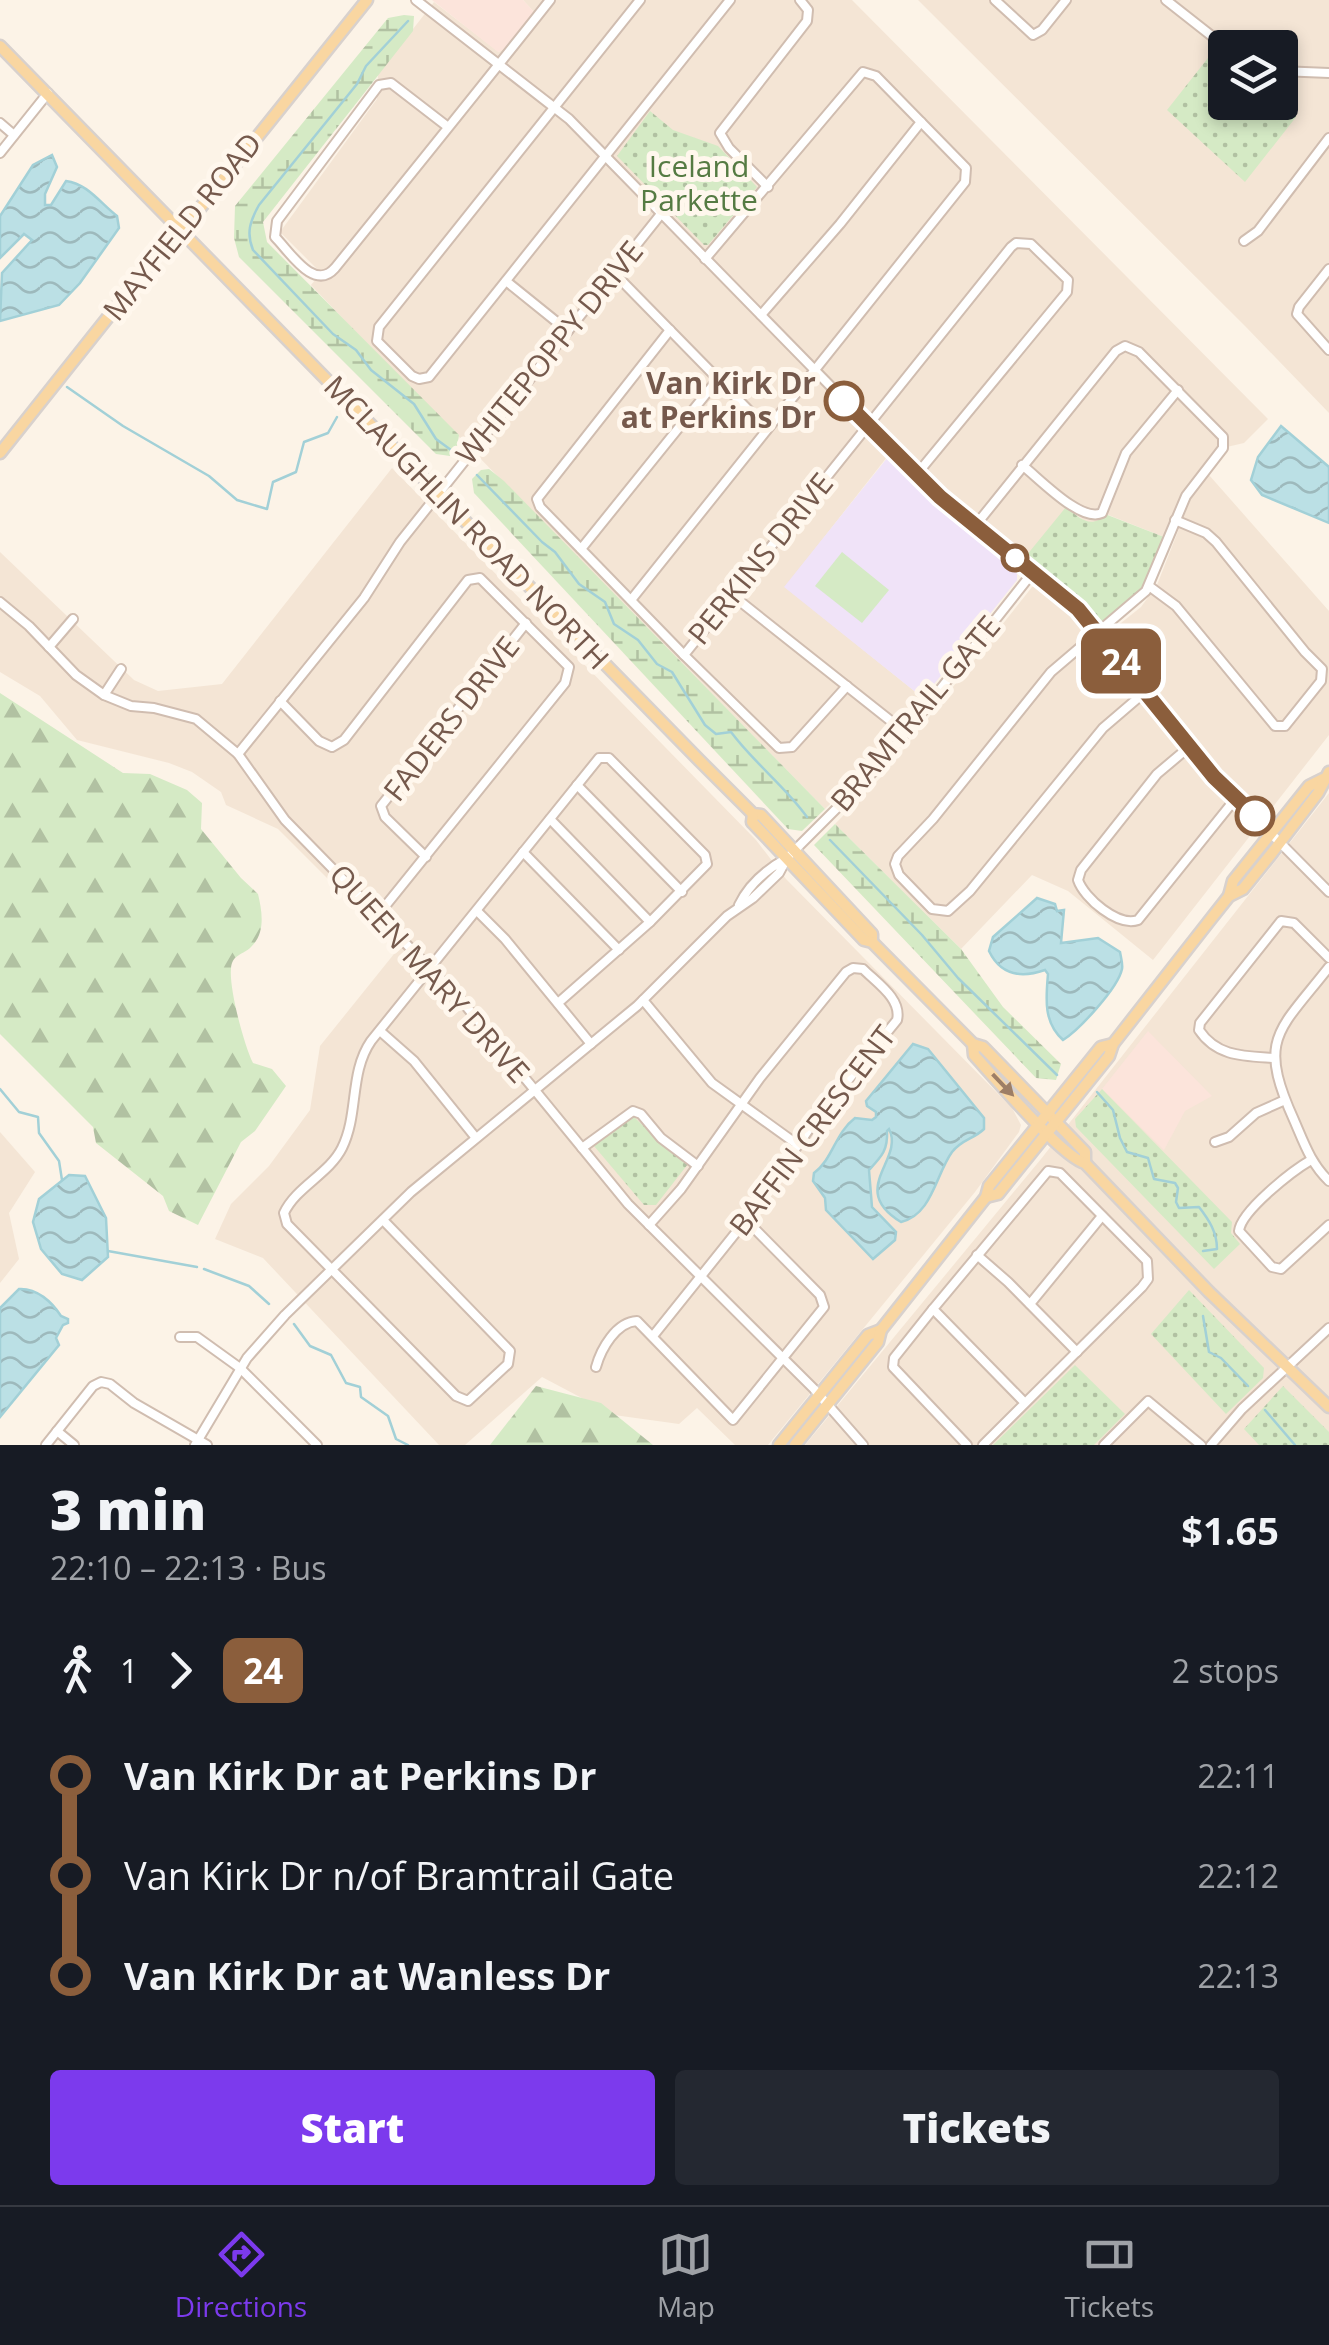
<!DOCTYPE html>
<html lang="en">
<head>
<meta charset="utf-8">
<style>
  body { margin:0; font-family:"Open Sans",sans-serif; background:#242831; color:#f1f3f6; height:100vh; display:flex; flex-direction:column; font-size:38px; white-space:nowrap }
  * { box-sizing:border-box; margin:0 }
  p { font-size:32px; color:#9ea1a6 }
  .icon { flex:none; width:55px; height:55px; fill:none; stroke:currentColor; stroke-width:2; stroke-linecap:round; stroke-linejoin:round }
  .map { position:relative; height:1445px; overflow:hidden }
  .drawer { display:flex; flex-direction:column; background:#171b24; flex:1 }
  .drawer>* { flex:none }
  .badge { padding:0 20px; border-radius:15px; font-size:35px; line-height:65px }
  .tools { position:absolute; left:1208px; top:30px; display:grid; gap:20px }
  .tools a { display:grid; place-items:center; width:90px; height:90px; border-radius:10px; background:#171b24; box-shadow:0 5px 15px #0003; font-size:50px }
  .map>.badge { position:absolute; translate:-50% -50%; box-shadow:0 0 0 5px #fff }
  .legs { display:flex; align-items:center; gap:15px; height:110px; padding:0 50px; font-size:32px }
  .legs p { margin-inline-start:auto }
  .head { display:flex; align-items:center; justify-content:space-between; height:170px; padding:0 50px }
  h1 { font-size:55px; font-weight:800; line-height:75px }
  .button { display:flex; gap:20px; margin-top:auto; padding:20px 50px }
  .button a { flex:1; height:115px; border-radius:10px; background:#7c3aed; color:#fff; font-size:40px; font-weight:800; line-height:115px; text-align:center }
  .button a+a { background:#242831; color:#f1f3f6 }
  ul { padding:0 50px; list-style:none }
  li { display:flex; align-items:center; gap:35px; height:100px; font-size:38px }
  li i { display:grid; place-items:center; width:15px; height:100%; margin:0 12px; background:currentColor }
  li i::after { content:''; width:25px; height:25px; margin:-12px; border:8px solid; border-radius:50%; background:#171b24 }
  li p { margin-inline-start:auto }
  li:first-child i { background:linear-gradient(#0000 50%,currentColor 0) }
  li:last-child i { background:linear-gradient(currentColor 50%,#0000 0) }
  .dock { display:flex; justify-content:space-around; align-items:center; height:140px; border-top:2px solid #363941; background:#171b24; font-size:28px; color:#9ea1a6 }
  .dock a { display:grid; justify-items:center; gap:5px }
  .dock .active { color:#7c3aed }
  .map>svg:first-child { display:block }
  .residential { fill:#f4e5d5; fill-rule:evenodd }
  .commercial { fill:#fce4db }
  .education { fill:#f0e3f8 }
  .forest { fill:url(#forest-firs) }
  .wetland { fill:url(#wetland-marsh) }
  .park { fill:url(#park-dots) }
  .pitch { fill:#d5eac5 }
  .water { fill:url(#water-waves); stroke:#a2d0d7; stroke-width:2.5 }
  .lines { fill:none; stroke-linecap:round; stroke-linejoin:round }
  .stream { stroke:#a2d0d7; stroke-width:2.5 }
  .minor-casing { stroke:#d0bdb0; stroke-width:12 }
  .major-casing { stroke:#d8d1cd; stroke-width:15 }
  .minor { stroke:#fff; stroke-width:8 }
  .major { stroke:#f9d6a1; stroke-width:10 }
  .oneway { fill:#9d7e66 }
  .line-1-casing { stroke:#fff; stroke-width:22 }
  .line-1 { stroke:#8b5e3c; stroke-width:15 }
  .stop-1-dot { fill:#fff; stroke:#8b5e3c; stroke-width:5 }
  .labels { text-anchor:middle; stroke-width:10; stroke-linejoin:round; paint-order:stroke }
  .park-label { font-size:30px; fill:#557b43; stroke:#fff7ed }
  .street-label { font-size:30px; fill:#75594c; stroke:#fff7ed }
  .stop-label { font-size:30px; font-weight:bold; fill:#75594c; stroke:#fff7ed; text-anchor:end }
</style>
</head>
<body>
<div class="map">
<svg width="1329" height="1445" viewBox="0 0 1329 1445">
  <defs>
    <pattern id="forest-firs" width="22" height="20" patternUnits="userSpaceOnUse" patternTransform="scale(2.5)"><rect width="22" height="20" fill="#d5eac5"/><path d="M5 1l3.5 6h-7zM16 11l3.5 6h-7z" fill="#b1c1a2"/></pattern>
    <pattern id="wetland-marsh" width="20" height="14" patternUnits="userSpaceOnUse" patternTransform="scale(2.5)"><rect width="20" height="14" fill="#d5eac5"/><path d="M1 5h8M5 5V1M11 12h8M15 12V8" fill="none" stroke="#b1c1a2"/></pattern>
    <pattern id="park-dots" width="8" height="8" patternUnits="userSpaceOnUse" patternTransform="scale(2.5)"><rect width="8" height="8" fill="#d5eac5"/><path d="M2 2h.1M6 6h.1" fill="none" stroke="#b1c1a2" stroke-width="1.8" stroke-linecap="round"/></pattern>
    <pattern id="water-waves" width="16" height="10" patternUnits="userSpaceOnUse" patternTransform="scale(2.5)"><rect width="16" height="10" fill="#bbe0e5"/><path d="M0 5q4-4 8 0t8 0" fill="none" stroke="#9db9bc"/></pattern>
  </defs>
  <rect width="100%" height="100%" fill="#fcf3e7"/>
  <g class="residential">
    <polygon points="523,0 852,0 1268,419 1244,443 1218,449 1208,460 1182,494 1164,537 1106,514 1097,522 1086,522 1066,508 1017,570 933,502 887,457 785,587 923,698 871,764 825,809 351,327 311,285 321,273 280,232 377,99 378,74 434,2 499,52 534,12"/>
    <path d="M918,0H1329V413L1246,327ZM1225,48H1280V102H1225Z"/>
    <polygon points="392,468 756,840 786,879 1012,1108 1021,1125 1019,1132 975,1192 768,1445 735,1445 697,1408 679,1424 614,1415 542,1377 465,1445 439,1445 263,1258 215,1239 231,1204 269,1166 310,1110 320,1046 398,949 278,829 226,805 221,792 192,772 169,763 77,740 40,696 0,672 0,552 134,680 158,691 222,684"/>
    <polygon points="1209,475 1329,611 1329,735 1153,960 1068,891 1032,875 961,949 835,824 884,774 1032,587 1037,586 1068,610 1088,632 1111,631 1141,607 1157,585 1193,493"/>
    <polygon points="1329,793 1329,1445 805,1445 1041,1159"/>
    <polygon points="0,1132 35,1172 9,1213 19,1259 0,1283"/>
  </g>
  <g class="commercial">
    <polygon points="432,0 523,0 534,12 505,49 498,52"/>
    <polygon points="1148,1031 1212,1096 1185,1111 1164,1150 1102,1089"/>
  </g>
  <polygon class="education" points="888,457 933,502 1017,570 1017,580 923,698 784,587"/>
  <g class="forest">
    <path d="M0,693L123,773L150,774L187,790L202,803L201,829L241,878L258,894C262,911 266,933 251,947C243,955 232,954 231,969C229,989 244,1045 253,1063L272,1069L286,1086L255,1131L241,1142L198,1225L169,1211L163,1196L96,1143L93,1127L0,1034Z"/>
    <polygon points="536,1386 601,1403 653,1445 490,1445"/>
  </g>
  <g class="wetland">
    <polygon points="404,15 414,16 413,31 263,222 267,242 459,435 457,447 450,456 436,454 239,257 234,238 235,206 388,18"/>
    <polygon points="489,469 504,481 825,809 802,831 788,829 474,493 472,479 481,470"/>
    <polygon points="835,824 961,949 1003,1007 1061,1064 1056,1080 1036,1078 814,845"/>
  </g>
  <g class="park">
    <polygon points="1215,49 1225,56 1225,102 1280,102 1280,79 1290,81 1296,117 1245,182 1167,110"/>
    <polygon points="650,111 673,130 718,146 757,187 708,245 704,245 617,156"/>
    <path d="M1066,507C1079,518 1092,530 1105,514L1164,537L1143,587L1103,622L1026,556Z"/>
    <polygon points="1102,1089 1232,1222 1231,1233 1240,1244 1214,1269 1076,1127 1075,1119"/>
    <polygon points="633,1116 664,1146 688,1164 656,1205 644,1205 594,1146 625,1119"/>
    <polygon points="1189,1290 1264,1368 1263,1378 1226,1414 1151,1334"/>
    <polygon points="1075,1365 1125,1414 1094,1445 993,1445"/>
    <polygon points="1283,1386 1329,1432 1329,1445 1259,1445 1244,1429"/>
  </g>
  <polygon class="pitch" points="842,552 889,590 862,623 815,586"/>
  <g class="water">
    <path d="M52,155L57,167L45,194V205H51L66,181C88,184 100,203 117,216L119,228L80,283L59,305L0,321L2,273L32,240L24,234L0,258V216L33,165Z"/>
    <polygon points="1281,426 1329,467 1329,523 1262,495 1251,480 1258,457"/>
    <path d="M1037,898L1055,904L1057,911L1064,910L1061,943L1098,938L1120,952C1121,958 1123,964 1122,969C1118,988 1079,1030 1063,1040C1043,1022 1046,998 1048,974L1045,970C1022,978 1001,976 989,951L993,937Z"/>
    <path d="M913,1044L928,1049L984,1118V1129C974,1139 962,1139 952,1152C936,1174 932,1215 901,1222C847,1189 905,1160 889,1129L887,1131C888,1150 882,1156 869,1170L872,1207L896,1232L895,1240L873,1259L826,1210L825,1198L813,1181L814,1173C833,1159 835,1133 855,1118L872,1120L876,1117V1112L867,1106L866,1101Z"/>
    <polygon points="69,1175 85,1176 106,1218 108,1257 82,1280 62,1274 41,1249 33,1222 39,1199"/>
    <path d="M19,1289C37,1288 52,1302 61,1316L68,1319V1323L63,1325L56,1338L59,1345L0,1417V1308Z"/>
  </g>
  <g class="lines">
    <g class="stream">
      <path d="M408,21L366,66L357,84L259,205C250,221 246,233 253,250L333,334L356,350L371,370L414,404L436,439L451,450"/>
      <polyline points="67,387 123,426 209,476 237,500 267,509 273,482 296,472 304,442 328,433 337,417"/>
      <path d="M477,475L542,542L555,552L579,584L605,602L614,624L638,640L657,664L672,672L705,725L716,734L731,732C754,763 785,786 807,817"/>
      <polyline points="830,840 922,935 958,978 1057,1075"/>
      <polyline points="0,1089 19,1112 38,1117 39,1133 59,1161 62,1180"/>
      <path d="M1097,1092L1113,1110L1120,1138L1127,1152L1148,1158L1154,1179L1175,1183L1178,1188L1176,1202L1179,1208L1199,1207C1209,1220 1217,1232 1217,1249L1203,1251"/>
      <polyline points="108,1251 197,1267"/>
      <polyline points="204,1269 249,1286 269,1304"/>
      <polyline points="1203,1316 1209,1352 1221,1358 1248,1386"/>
      <polyline points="294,1324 310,1346 331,1355 346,1383 360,1387 361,1397 388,1416 396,1439 408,1445"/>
      <polyline points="1265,1410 1295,1445"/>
    </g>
    <defs>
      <g id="minor">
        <polyline points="416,0 569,119 939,497 1078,609 1215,777 1329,892"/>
        <polyline points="640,0 379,327 377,341 412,376 419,379 429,377 730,0"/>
        <polyline points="995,0 1033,35 1042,30 1066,0"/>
        <polyline points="1166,0 1227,48"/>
        <polyline points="1280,71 1329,73"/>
        <polyline points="0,123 14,135"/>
        <path d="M448,127L391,83L379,85L277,221L275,237C290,252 314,292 335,268C407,179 479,90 550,0"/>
        <polyline points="0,153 48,93"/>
        <polyline points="768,187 729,148 720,133 807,21 808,10 800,0"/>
        <polyline points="1244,241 1258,231 1329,138"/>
        <polyline points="1329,269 1299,307 1297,314 1329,350"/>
        <polyline points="614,273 767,429"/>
        <polyline points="506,281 568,331"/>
        <polyline points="761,315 840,224 921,122"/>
        <polyline points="670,330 537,499 540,507 684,655"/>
        <path d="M1022,465C1040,479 1081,523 1102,513L1126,453L1178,390"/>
        <polyline points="975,526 1116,351 1125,346 1139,352 1223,437 1223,448 1186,496 1146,591 1051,672 933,819 898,856 895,864 899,875 932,909 948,911 970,891 1103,728 1145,692"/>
        <polyline points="581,549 718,379"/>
        <polyline points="1149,586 1176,606 1275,726 1285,726 1321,681 1322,669 1305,652 1216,542 1206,533 1175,520"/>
        <polyline points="732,595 906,733"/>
        <polyline points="631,600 965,182 966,168 876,76 863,72 705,259"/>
        <polyline points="0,602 29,626 76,675 104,695 131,706 154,708 196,719 238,754 285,820 461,1000 628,1204 814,1389 863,1445"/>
        <polyline points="49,647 73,619"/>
        <polyline points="847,686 792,747 779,748 684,655 1011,247 1016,243 1031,244 1068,280 1067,292 917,474"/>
        <polyline points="104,695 121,669"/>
        <polyline points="280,701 319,741 332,747 344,740 468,580 480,578 569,667 565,683 378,915"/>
        <path d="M1189,747L1157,774L1081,870L1078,880C1084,898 1118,927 1138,920L1236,798"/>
        <polyline points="238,754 364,598 400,542 661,214"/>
        <polyline points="577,785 682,892"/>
        <polyline points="550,819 650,922"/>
        <polyline points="523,852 619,950"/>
        <polyline points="426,857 385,817 381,806 526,623"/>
        <path d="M739,905C749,884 767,869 787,858"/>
        <polyline points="477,911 505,939 591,1044"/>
        <path d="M1329,967C1278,1032 1257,1038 1294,1120C1304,1143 1311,1164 1329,1181"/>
        <polyline points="643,1000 712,1083 798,1145"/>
        <polyline points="380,1031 414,1061 476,1138"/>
        <path d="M1274,1058C1244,1056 1217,1057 1199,1030L1200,1023L1281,921L1294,923L1329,958"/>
        <polyline points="1215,1142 1229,1137 1256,1113 1285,1100"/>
        <polyline points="582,1148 633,1111 641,1114 661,1138 698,1166"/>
        <path d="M1311,1160C1292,1171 1241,1211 1239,1231L1272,1267L1281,1269L1329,1225"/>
        <path d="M383,1220L510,1351L508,1364L468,1401L456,1396L287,1224L284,1213C296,1187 329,1174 342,1148C359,1114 349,1073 371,1041L599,758H609L705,855L707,864L650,922L558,1003"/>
        <path d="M649,1225L681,1189L760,1078L846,972L853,968L863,969C877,983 902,999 897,1020L814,1122L746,1220L653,1336"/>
        <polyline points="977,1255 1008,1282 1077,1352"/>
        <polyline points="1030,1304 1102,1216"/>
        <polyline points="933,1309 894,1358 893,1367 967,1445"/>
        <polyline points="180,1337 197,1337 240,1368 317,1445"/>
        <path d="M596,1367C601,1349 616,1322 637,1321L733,1420L824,1307L820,1295L746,1220"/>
        <polyline points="57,1431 74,1445"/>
        <polyline points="46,1445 93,1386 101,1382 110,1384 134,1403 207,1445"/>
        <polyline points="195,1445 247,1358 285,1315 411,1192 637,1006 727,916 753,898 779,873 787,858 882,763 1033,572"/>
        <path d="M983,1445C1036,1393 1089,1340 1142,1287L1148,1279L1147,1261L1060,1173L1048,1171L933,1309L1025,1403"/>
        <polyline points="1104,1445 1148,1401 1201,1445"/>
        <polyline points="1211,1445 1242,1409 1329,1328"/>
      </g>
      <g id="major">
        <polyline points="0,46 699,760 753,814 761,815 872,934 872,942"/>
        <polyline points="0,453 167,243 193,217 367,0"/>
        <polyline points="753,814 752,822 864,940 872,942 973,1044 983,1047 1085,1152 1085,1163"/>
        <polyline points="1229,896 1233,881 1309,786 1323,779"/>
        <path d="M973,1044L974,1055C994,1077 1063,1158 1085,1163L1209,1292L1329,1407"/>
        <polyline points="986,1197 998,1194 1109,1056 1113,1044 1210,920 1229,896 1243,889 1272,853 1318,793 1329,772"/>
        <polyline points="779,1445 868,1335 881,1330"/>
        <polyline points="795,1445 878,1342 881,1330 986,1197 989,1186 1101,1047 1113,1044"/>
      </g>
    </defs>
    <use href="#minor" class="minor-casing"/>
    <use href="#major" class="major-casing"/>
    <use href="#minor" class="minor"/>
    <use href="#major" class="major"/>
  </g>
  <defs><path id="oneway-solid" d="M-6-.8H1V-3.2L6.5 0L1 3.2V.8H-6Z" transform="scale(2.5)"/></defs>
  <use class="oneway" href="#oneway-solid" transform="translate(1003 1085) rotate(46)"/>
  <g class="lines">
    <defs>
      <polyline id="line-1" points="844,401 940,497 1078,609 1214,777 1255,816"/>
    </defs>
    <use href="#line-1" class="line-1-casing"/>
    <use href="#line-1" class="line-1"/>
  </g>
  <g class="stop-1-dot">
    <circle cx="844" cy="401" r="18"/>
    <circle cx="1015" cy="558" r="12"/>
    <circle cx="1255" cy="816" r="18"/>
  </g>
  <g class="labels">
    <g class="park-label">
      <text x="699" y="177">Iceland<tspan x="699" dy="34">Parkette</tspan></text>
    </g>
    <g class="street-label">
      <text transform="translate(183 227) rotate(-51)" y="10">MAYFIELD ROAD</text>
      <text transform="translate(550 353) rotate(-51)" y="10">WHITEPOPPY DRIVE</text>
      <text transform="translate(466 523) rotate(46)" y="10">MCLAUGHLIN ROAD NORTH</text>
      <text transform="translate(761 559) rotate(-51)" y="10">PERKINS DRIVE</text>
      <text transform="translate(916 714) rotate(-50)" y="10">BRAMTRAIL GATE</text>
      <text transform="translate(452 719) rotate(-52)" y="10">FADERS DRIVE</text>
      <text transform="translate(429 974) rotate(48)" y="10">QUEEN MARY DRIVE</text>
      <text transform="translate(813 1131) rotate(-53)" y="10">BAFFIN CRESCENT</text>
    </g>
    <g class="stop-label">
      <text x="816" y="394">Van Kirk Dr<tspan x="816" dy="34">at Perkins Dr</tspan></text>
    </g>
  </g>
</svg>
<div class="tools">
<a><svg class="icon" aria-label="layers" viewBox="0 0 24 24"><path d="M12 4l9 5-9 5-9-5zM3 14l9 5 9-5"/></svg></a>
</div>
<b class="badge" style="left:1121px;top:661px;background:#8b5e3c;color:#fff">24</b>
</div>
<section class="drawer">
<div class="head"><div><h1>3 min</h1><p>22:10 – 22:13 · Bus</p></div><b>$1.65</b></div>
<div class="legs"><svg class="icon" aria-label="walk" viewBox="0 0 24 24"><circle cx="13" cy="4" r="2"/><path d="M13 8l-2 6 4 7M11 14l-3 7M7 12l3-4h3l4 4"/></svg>1<svg class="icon" aria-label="forward" viewBox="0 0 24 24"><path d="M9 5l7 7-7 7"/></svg><b class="badge" style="background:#8b5e3c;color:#fff">24</b><p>2 stops</p></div>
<ul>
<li><i style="color:#8b5e3c"></i><b>Van Kirk Dr at Perkins Dr</b><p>22:11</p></li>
<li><i style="color:#8b5e3c"></i><span>Van Kirk Dr n/of Bramtrail Gate</span><p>22:12</p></li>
<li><i style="color:#8b5e3c"></i><b>Van Kirk Dr at Wanless Dr</b><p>22:13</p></li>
</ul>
<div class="button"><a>Start</a><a>Tickets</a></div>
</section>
<nav class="dock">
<a class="active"><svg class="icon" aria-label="directions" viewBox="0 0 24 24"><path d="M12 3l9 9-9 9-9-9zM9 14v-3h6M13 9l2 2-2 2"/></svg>Directions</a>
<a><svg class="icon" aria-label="map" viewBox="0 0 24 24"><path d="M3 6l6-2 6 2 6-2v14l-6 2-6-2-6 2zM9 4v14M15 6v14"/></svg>Map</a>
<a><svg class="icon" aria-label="tickets" viewBox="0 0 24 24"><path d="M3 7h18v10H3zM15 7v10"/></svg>Tickets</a>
</nav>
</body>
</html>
